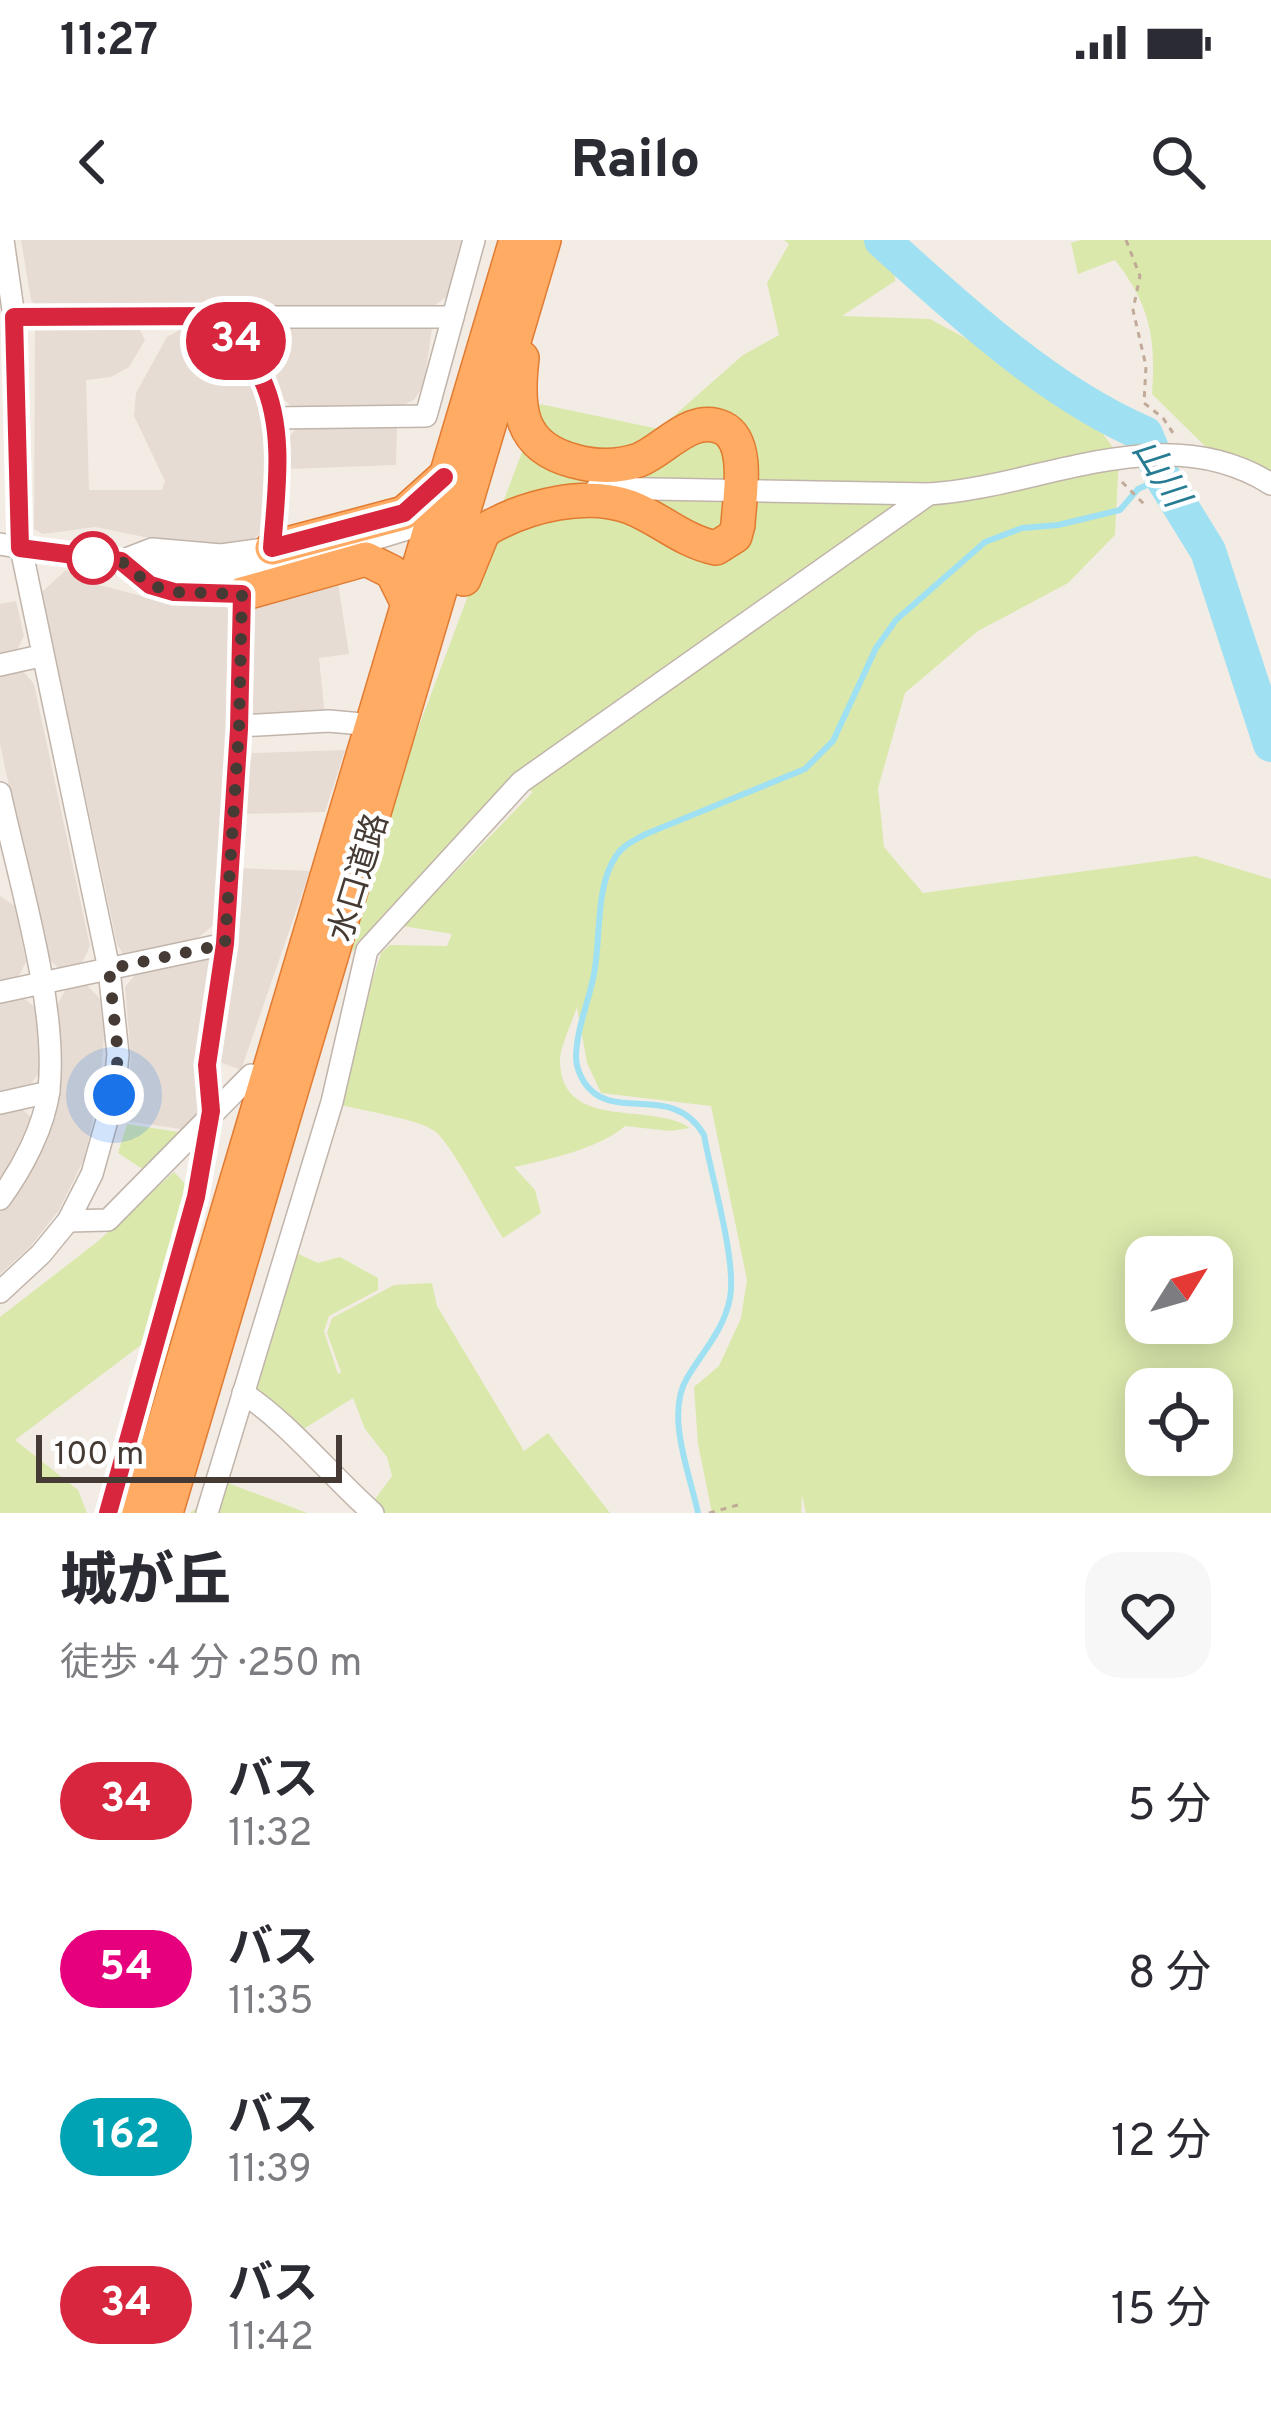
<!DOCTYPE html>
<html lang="ja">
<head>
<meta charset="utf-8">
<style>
  body { margin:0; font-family:Overpass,"Noto Sans JP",sans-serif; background:#f7f7f7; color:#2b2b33; height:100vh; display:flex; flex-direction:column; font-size:45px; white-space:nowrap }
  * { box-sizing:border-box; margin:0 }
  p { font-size:39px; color:#7c7c81 }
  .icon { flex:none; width:66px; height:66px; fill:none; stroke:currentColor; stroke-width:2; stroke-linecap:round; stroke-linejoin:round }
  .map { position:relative; height:1273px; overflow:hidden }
  .details { display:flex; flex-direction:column; background:#fff; flex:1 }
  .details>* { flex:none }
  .badge { padding:0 24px; border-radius:39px; font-size:42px; line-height:78px }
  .needle { width:78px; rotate:53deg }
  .fabs { position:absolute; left:1125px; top:996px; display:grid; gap:24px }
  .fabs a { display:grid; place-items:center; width:108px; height:108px; border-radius:24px; background:#fff; box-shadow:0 6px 30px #0003; font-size:60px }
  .scale { position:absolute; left:36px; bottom:30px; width:306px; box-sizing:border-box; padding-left:12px; border:6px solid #453b34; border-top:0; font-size:33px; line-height:42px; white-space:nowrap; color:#453b34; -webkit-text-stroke:9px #fff; paint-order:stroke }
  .you { position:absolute; width:60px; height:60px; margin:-30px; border:9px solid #fff; border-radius:50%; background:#1a73e8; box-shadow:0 0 0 18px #1a73e833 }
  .map>.badge { position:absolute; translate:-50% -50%; box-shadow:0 0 0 6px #fff }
  .round { display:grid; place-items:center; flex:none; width:126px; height:126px; border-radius:36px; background:#f7f7f7 }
  .overview { display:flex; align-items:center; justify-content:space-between; height:204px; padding:0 60px }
  h1 { font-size:57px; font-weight:800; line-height:90px }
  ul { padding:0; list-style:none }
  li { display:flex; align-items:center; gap:36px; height:168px; padding:0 60px }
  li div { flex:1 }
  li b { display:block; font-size:45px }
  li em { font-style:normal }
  li .badge { min-width:132px; font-weight:700; text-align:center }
  .status { display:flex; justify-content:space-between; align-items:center; height:84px; padding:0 60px; background:#fff; direction:ltr }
  .status svg { height:33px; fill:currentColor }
  header { display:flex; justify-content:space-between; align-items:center; height:156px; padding:0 60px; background:#fff; font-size:54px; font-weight:800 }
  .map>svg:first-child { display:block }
  .residential { fill:#e7dcd3 }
  .green { fill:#dae8ac; fill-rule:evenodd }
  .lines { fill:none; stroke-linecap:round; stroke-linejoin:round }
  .stream { stroke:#9fe1f2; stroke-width:6 }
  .river { stroke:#9fe1f2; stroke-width:36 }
  .minor-casing { stroke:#c1b4aa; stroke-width:24 }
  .highway-casing { stroke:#e17b31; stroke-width:36 }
  .path { stroke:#c1aa98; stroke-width:3; stroke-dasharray:6 6; stroke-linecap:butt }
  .minor { stroke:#fff; stroke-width:21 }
  .highway { stroke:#ffab64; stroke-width:33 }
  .line-casing { stroke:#fff; stroke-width:27 }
  .line { stroke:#d7263d; stroke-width:18 }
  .walk { stroke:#453b34; stroke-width:12; stroke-dasharray:0 21.6 }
  .stop-dot { fill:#fff; stroke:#d7263d; stroke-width:6 }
  .labels { text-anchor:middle; stroke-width:9; stroke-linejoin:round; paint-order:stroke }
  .street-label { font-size:33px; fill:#453b34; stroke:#fff }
  .water-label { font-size:36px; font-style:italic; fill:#267c93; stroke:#fff }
</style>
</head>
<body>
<div class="status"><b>11:27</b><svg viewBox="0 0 49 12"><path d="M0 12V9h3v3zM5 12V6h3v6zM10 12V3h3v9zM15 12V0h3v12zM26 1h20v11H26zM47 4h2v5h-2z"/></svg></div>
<header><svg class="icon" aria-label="back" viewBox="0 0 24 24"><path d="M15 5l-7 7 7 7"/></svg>Railo<svg class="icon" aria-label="search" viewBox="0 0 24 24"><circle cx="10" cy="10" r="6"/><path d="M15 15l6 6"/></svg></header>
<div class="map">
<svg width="1271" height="1273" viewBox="0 0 1271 1273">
  <rect width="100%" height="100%" fill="#f3ece5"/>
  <g class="residential">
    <polygon points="21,0 464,0 453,52 435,65 37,68 31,60"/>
    <polygon points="255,84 428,85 432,88 424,144 414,160 400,166 295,170 278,154 245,100"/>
    <polygon points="138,86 145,100 129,127 111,137 86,140 89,250 162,250 165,241 134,176 136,153 167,97 185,87 211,86 253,141 264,187 271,251 263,292 250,301 194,307 95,287 43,294 34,289 35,87"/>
    <polygon points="397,186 396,225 288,229 286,200 298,187"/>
    <polygon points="66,330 99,345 157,360 223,362 231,375 230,506 216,683 194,701 123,714 117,704 42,352"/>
    <polygon points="337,337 349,414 319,418 325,476 249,477 255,362"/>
    <polygon points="16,361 24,396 17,410 0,413 0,364"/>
    <polygon points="23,431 34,444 90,706 81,725 60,729 46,717 0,504 0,435"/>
    <polygon points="345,510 325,572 240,574 252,513"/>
    <polygon points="239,628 310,631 241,830 214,820"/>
    <polygon points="0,656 15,666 26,722 17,739 0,742"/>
    <polygon points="210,718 216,726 202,812 200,874 187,890 126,881 131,818 125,747 136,734"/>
    <polygon points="86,744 100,759 104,795 100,849 84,919 59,970 30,1007 0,1034 0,972 26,940 44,901 58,855 61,805 57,766 66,749"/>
    <polygon points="22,757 36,768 39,833 29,846 0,852 0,762"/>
    <polygon points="21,868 32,878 0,941 0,872"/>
  </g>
  <g class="green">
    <path d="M784,0H893L895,41L842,76L930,79L1078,159L1119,216L1115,295L1068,343L978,391L905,453L878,548L884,607L923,653L1196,616L1271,639V1273H806L802,1255L801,1273H712L698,1204L694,1147L719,1126L741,1078L747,1040L711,866L601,853L587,823L577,767C572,783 560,806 560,822C562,892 651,861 690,888L670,891L625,886C601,908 547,920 514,927L535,950L541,973L503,998C487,974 455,910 437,893C422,879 361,871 338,864V847L381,713L390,705L447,706L452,694L403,686L533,552L513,544L352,712L392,558L540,164L659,189L743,115L779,95L767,43L789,4ZM1146,1017H1212V1083H1146ZM1146,1149H1212V1215H1146Z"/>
    <path d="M1081,0H1271V230L1210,211L1152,154C1156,97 1150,65 1115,20L1078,34L1071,3Z"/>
    <polygon points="127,884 185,893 147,932 118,913"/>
    <polygon points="174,932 189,948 149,1099 15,1200 78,1250 87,1273 0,1273 0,1077 97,1002"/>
    <polygon points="292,1011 318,1023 340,1017 378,1038 378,1050 329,1076 324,1091 338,1134 341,1132 327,1093 332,1078 394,1045 432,1043 437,1066 524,1211 548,1193 610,1273 380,1273 370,1266 392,1236 387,1217 365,1189 353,1158 294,1195 251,1154"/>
    <polygon points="228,1243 307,1273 190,1273"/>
  </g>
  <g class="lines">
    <path class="stream" d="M698,1273C690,1234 665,1175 687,1138C703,1111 724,1090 730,1058C737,1021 711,935 704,895C672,840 612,885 584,842C579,834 576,824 576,816C577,787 589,761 594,734C601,698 595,647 616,616C623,605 635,600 646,594L805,529L833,501L876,408L896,380L985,302L1022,288L1058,285L1120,270L1138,249L1163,238"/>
    <path class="river" d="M882,0C958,69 1050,154 1145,194L1163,238L1208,311L1271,504"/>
    <defs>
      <g id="minor">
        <polyline points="14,77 453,77 474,0"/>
        <polyline points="273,178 426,176 453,77"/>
        <path d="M597,248L929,254C1042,247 1163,176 1271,244"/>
        <polyline points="0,304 170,331 224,334 302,321 414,287"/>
        <path d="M121,321L152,309L221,315L272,308C276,254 287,190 262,139C251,116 232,96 218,76"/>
        <polyline points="0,425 40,416"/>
        <polyline points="239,486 329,481 373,485"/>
        <path d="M0,553C18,637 58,766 49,849C45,886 22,929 0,959"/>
        <polyline points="0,752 225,704"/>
        <polyline points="0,863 49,852"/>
        <polyline points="68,981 108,980 251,835"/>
        <polyline points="0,1052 41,1014 68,981 92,934 114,855 118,814 109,729 21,308 14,77 3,0"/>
        <path d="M243,1153C289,1183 330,1235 373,1273"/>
        <path d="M108,1273L196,957L211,871L207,825L225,704L239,489L242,354C187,354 166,358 121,321"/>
        <polyline points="207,1273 332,862 367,710 521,542 929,254"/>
      </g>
      <g id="highway">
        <polyline points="272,308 404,273 443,238"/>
        <path d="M464,339L483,292L490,287C528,266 586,251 630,267C661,279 682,301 716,308L735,296L738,285C739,259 751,202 723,188C691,173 665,210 639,220C618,227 595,227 574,221C519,207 516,168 522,118"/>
        <polyline points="242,354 366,319 392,332 407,362"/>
        <polyline points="138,1273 516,0"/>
        <polyline points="166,1273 544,0"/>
      </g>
    </defs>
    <use href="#minor" class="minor-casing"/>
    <use href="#highway" class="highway-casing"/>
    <g class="path">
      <polyline points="1126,0 1140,36 1133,70 1146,126 1144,163 1163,178 1173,193"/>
      <polyline points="1122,242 1146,266"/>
      <polyline points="709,1273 738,1265"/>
    </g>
    <use href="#minor" class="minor"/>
    <use href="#highway" class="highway"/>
  </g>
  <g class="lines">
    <defs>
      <path id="line" d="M108,1273L196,957L211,871L207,825L225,704L239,489L242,354L174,352L150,345L121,321L20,308L14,77L218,76C232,96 252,117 262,139C286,190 276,254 272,308L404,273L444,237"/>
    </defs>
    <use href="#line" class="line-casing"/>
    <use href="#line" class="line"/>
    <polyline class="walk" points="93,318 87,317 121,321 150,345 174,352 242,354 239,489 225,704 109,729 118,814 114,855"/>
  </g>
  <circle class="stop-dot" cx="93" cy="318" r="24"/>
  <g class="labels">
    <g class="street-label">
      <text transform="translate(357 637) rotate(-73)" y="12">水口道路</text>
    </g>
    <g class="water-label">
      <text transform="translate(1162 232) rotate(58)" y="13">山川</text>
    </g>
  </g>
</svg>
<div class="fabs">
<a><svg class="needle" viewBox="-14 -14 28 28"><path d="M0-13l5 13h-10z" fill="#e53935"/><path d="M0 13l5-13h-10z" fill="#7c7c81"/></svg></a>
<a><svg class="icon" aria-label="locate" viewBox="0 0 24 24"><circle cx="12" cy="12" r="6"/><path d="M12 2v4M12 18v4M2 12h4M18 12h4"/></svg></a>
</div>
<div class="scale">100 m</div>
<div class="you" style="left:114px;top:855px"></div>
<b class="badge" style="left:236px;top:101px;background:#d7263d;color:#fff">34</b>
</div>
<section class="details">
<div class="overview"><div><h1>城が丘</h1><p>徒歩 · 4 分 · 250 m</p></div><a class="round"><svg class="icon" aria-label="heart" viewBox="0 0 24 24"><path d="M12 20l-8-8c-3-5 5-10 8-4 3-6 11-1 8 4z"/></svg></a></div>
<ul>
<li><span class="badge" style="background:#d7263d;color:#fff">34</span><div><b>バス</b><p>11:32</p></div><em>5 分</em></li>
<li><span class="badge" style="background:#e6007e;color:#fff">54</span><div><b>バス</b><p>11:35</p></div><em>8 分</em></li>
<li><span class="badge" style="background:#00a3b4;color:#fff">162</span><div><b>バス</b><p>11:39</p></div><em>12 分</em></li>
<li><span class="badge" style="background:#d7263d;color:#fff">34</span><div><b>バス</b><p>11:42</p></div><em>15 分</em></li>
</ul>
</section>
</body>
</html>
